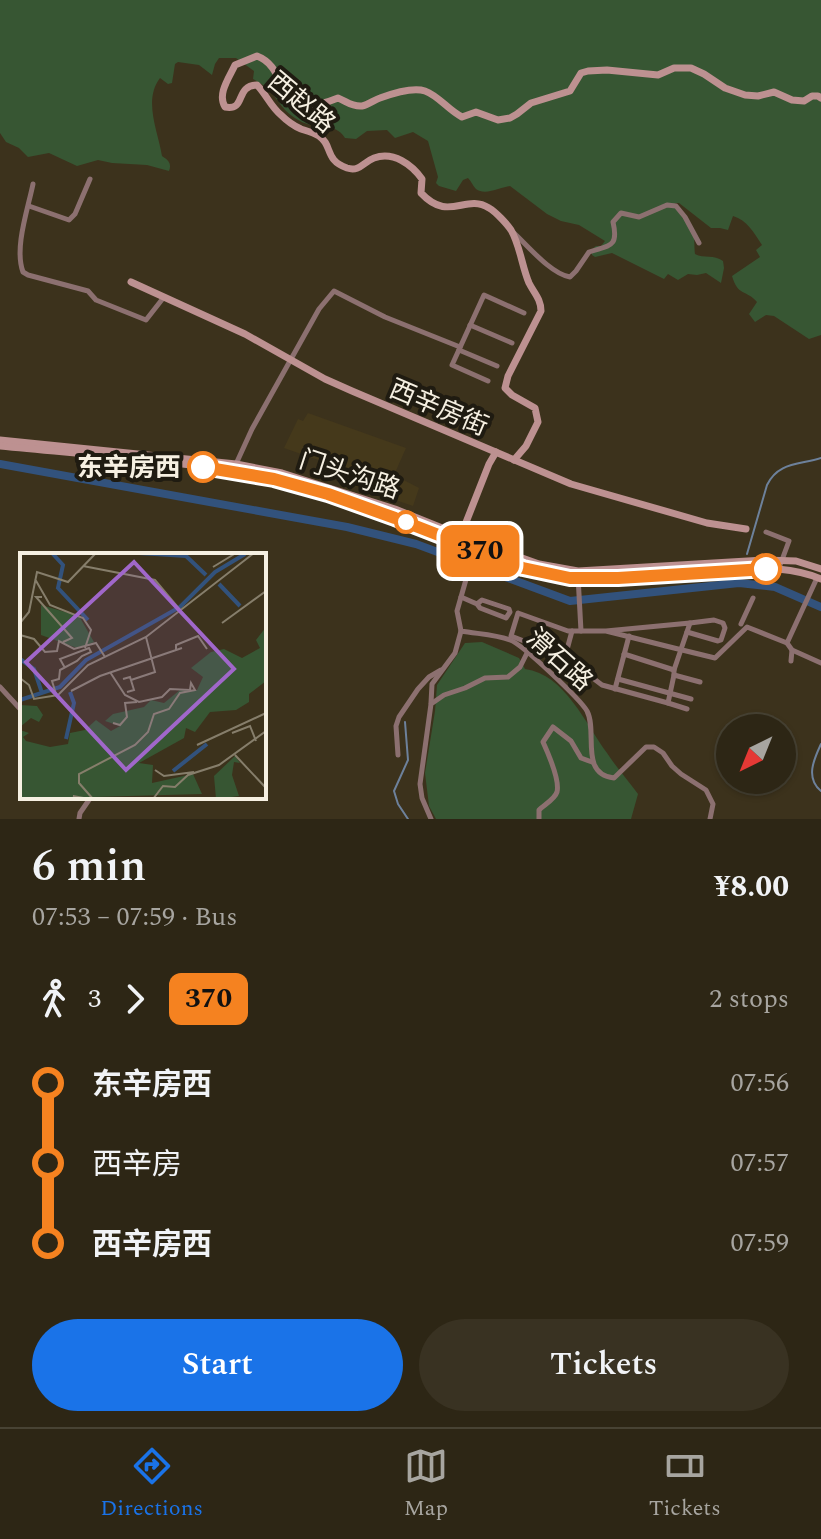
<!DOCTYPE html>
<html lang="en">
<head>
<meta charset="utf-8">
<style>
  body { margin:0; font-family:Spectral,"Noto Sans SC",serif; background:#393222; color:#f1f3f6; height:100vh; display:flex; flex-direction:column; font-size:30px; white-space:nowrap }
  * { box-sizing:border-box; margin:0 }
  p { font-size:26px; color:#a7a5a0 }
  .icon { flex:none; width:44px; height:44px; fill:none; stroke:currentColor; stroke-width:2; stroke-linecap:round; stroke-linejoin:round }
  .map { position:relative; height:819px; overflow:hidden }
  .drawer { display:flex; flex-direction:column; background:#2d2615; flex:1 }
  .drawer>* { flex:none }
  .badge { padding:0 16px; border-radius:12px; font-size:28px; line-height:52px }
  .needle { width:52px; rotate:223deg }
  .tools { position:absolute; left:716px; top:714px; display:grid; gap:16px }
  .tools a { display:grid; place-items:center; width:80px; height:80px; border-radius:50%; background:#2d2615; box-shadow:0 2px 6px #0004,0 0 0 2px #484334; font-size:40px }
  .map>.badge { position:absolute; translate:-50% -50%; box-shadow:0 0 0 4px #fff }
  .legs { display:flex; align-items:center; gap:12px; height:88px; padding:0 32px; font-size:26px }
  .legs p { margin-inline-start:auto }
  .head { display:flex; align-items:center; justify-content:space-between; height:136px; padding:0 32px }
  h1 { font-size:44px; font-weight:600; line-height:60px }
  .cta { display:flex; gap:16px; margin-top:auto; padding:16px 32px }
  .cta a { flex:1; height:92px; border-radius:48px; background:#1a73e8; color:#fff; font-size:32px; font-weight:600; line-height:92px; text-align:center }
  .cta a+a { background:#393222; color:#f1f3f6 }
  ul { padding:0 32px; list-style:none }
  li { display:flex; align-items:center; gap:28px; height:80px; font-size:30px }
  li i { display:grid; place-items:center; width:12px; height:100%; margin:0 10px; background:currentColor }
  li i::after { content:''; width:20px; height:20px; margin:-10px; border:6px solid; border-radius:50%; background:#2d2615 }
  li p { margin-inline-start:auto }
  li:first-child i { background:linear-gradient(#0000 50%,currentColor 0) }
  li:last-child i { background:linear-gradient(currentColor 50%,#0000 0) }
  .tab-bar { display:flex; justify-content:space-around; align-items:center; height:112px; border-top:2px solid #484334; background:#2d2615; font-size:22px; color:#a7a5a0 }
  .tab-bar a { display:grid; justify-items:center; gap:4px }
  .tab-bar .active { color:#1a73e8 }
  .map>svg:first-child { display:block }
  .built { fill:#45391b }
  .green { fill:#375633 }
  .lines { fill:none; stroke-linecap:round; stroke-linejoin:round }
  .stream { stroke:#6d819b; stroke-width:2 }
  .river { stroke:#32527c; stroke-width:8 }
  .street { stroke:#8c7070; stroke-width:5 }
  .secondary { stroke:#bd9191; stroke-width:7 }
  .line-1-casing { stroke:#fff; stroke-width:18 }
  .line-1 { stroke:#f58220; stroke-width:12 }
  .stop-1-dot { fill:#fff; stroke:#f58220; stroke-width:4 }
  .labels { text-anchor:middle; stroke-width:8; stroke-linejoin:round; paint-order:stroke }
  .street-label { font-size:26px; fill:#f6f0e2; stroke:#1f1b11 }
  .stop-label { font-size:26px; font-weight:bold; fill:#f6f0e2; stroke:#1f1b11; text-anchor:end }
  .inset-river { fill:none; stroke:#32527c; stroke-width:4 }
  .inset-road { fill:none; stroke:#867e6b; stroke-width:2 }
  .view { fill:#a067ca; fill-opacity:0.15; stroke:#a067ca; stroke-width:4 }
  .inset-edge { fill:none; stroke:#f6f0e2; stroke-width:4 }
</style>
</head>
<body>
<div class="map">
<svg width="821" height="819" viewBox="0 0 821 819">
  <rect width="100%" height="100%" fill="#3c321c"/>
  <polygon class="built" points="308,413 406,448 394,475 419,488 413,506 325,476 330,464 284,448 298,419 303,421"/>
  <g class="green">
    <path d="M0,0H821V335L809,339L774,316L766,315L755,322L749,314L757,302C746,289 738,297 732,276L760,257L756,250L762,245C754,233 747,220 733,216L728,230L720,228H711L679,203H675C677,215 688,221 693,233C695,239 694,247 695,254C704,259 714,254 723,261L724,268L721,283L706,273L697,275L688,274L678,280L668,274L664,279L612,253L595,257L592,255V249L596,246H601L605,241L579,225L561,221L547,214L510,186C501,187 485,196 476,189C473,186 471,181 468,178L463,180L456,191L439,186L436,183L438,177L428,141L413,132L395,138L387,130L367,131L356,139L345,138C335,121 315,130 300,121C283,112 280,102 269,90C264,85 258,82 253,79L254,71L236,58H219L215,64L212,75L199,65L178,62L175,64L172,83L168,84L160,78C143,100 158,131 162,156C168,160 172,163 169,171L147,165L112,163L98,160L77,166L49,153L28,157L19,148L6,142L0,133Z"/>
    <path d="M482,642L519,658L525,669C565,674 586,725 607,753C616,767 628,780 638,794L631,819H436L429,806L425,773L435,711L437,685L465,643Z"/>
  </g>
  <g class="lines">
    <g class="stream">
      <path d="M747,554L767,485C778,462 799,465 821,458"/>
      <polyline points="405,722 408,760 394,791 398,804 408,819"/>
      <path d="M821,744C814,759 805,778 821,791"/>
    </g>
    <polyline class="river" points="0,464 347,527 416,544 570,601 739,583 775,587 821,607"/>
    <g class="street">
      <path d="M33,184C28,209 14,248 23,272L28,275L88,291L96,300L146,320L164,297"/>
      <polyline points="29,206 69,220 75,214 90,179"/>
      <path d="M514,233C528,246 551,274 570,277L576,271L589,252C609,245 619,248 613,222L621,213L639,217L667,205L676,206L685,217L699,243"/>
      <polyline points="470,325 512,343"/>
      <polyline points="459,350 497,366"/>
      <polyline points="488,381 452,365 484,295 524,313"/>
      <polyline points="235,471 236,464 252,429 319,309 334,291 385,317 460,347"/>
      <polyline points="766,532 789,541 779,568"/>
      <path d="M475,548L457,611L461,631C477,634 495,634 510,640C522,644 580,699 587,711C598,732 579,774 614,778L646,747H654L663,753L672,766L681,774L706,790L713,804L710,819"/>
      <polyline points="578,576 581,631"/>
      <polyline points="461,597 477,604 480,608 506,618 510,612 509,609 482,600 477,604"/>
      <polyline points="741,624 753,598"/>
      <polyline points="606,631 690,623 674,670 674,675 668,703 602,685 565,657 511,636 518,613 568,631 606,631 674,648 715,658 747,627 787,643 817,578"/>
      <polyline points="687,632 718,641 721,640 725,628 723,623 714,620 690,623"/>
      <polyline points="787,643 792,650 791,661"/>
      <polyline points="792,650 821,663"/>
      <polyline points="624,654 674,670"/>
      <polyline points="565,657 572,631"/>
      <polyline points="674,675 700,682"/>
      <polyline points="618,679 691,699"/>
      <polyline points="0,687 22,711"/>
      <polyline points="615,689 629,636"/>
      <polyline points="431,703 432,684 455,653 461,631"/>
      <polyline points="668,703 687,709"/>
      <polyline points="398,755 396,726 399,717 418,689 429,677 441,670"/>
      <polyline points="79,819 80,813 91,797"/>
      <polyline points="431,819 422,798 420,784 431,704 444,695 465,688 485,678 508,677 520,667 527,653"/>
      <path d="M539,819V810C544,805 555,799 557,792C560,780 548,753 543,742L553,727L571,741L581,758L592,762"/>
    </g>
    <g class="secondary">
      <polyline points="131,282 245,334 325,379 352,391 571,484 707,523 746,529"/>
      <polyline points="0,440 236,464 282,473 395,509 477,542 539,564 578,571 765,560 796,561 821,569"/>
      <path d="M0,446C109,457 224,461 329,495C375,509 420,527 465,545C499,558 532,574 569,578C621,585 684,572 738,570C768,568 792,567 821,579"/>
      <path d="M514,460L526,446L538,422L535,408L512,395L505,388L508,376L541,311C541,299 534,293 529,283C522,267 520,245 511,230C507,224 496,212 489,208C465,193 449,223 421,193L422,179C412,165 394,151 374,158C363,162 360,172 347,168C324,160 333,145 319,136C314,133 307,131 301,129C294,126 286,120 281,115C271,107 266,94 257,85C234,86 247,111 225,107C217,94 229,78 235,65L257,56C292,69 272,125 338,98C346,101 352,107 362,106C368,105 374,100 380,98C391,94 413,87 425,91C439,96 448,110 462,117L476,112L498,120L510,118L517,114L531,103L570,91L581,73L588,71L607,70L658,75L674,68H691L704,74L725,88L745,95L758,96L774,92L792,100L804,101L812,96H818L821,98"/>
      <polyline points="461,535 489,464 496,452"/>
    </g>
  </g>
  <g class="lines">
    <defs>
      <polyline id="line-1" points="203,467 274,479 328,494 395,518 523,568 570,578 618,578 766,569"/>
    </defs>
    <use href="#line-1" class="line-1-casing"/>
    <use href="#line-1" class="line-1"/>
  </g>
  <g class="stop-1-dot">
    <circle cx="203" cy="467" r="14"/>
    <circle cx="406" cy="522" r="10"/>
    <circle cx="766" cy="569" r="14"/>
  </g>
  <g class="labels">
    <g class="street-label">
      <text transform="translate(302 102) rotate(40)" y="9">西赵路</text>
      <text transform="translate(439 407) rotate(23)" y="9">西辛房街</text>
      <text transform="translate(350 474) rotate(18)" y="9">门头沟路</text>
      <text transform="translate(560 659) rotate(42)" y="9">滑石路</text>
    </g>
    <g class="stop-label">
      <text x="181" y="476">东辛房西</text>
    </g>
  </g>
  <g transform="translate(20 553)">
    <rect width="246" height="246" fill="#3c321c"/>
    <path d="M21,52L59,63L74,89L57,95L21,82ZM246,74V128L229,141V149L216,157L190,159L175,179L166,175L164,185L119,210L133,212L132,230L173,221L182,241L0,246V177L9,180L3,184L6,188L30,194L48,191L50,180L65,177L76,167L91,178L100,173L85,168L93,161L124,154L131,147L144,150L160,137H177L183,124L171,115L191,99L204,96L222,105L240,95L236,87ZM0,152L17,153L23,162L19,169L11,165L0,174ZM215,203L220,210L214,209L212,222L219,243L196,246L194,223Z" fill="#375633"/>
    <path class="inset-river" d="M32,0L43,12L38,35L68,67M119,0L166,3L186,22M199,31L220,53M0,106L14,116L22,140M0,147L40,134L66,107L160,54L195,19L225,1M46,186L54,150L50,139M153,218L187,191"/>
    <path class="inset-road" d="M63,13L135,27L161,58M193,14L216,0M15,26L30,52L63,65L71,77L65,95M22,44H16L52,85L43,89M0,70L9,59L17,19L48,29L76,0M202,70L246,38M0,82L14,86L25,99L37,98L39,88L54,96L76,90L85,104M156,97V92L178,83L187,96M0,125L9,132L14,146L38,142L68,112L126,84L234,0M103,126L110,124L114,137L107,139M111,127L135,119L126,84M51,138L80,123L162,95M36,141L32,128L39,126L40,117L57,108L62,103L71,99L69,95L40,106L45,115M93,170L100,172L107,164L105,150L117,149M212,180L230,173L236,188M177,192L246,160M215,202L246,235M135,217L144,223L174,219M65,246L53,243L69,246M73,246L59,230V221L115,192L128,179L134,161L149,156L160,140L175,137L171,130L170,137L150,136L142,144L119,149L105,142L90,119M133,246L143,233L155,234L168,222L199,212L246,178"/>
    <path class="view" d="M114,9L214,116L106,217L6,109Z"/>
    <rect width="246" height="246" class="inset-edge"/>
  </g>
</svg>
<div class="tools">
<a><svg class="needle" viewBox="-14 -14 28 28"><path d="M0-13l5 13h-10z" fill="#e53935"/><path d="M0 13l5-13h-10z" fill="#a7a5a0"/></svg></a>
</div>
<b class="badge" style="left:480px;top:551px;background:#f58220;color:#111">370</b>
</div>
<section class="drawer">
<div class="head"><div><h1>6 min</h1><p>07:53 – 07:59 · Bus</p></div><b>¥8.00</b></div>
<div class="legs"><svg class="icon" aria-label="walk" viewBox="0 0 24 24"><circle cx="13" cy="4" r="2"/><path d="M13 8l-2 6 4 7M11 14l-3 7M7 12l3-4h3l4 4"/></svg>3<svg class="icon" aria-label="forward" viewBox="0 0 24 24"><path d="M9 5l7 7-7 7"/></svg><b class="badge" style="background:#f58220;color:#111">370</b><p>2 stops</p></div>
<ul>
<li><i style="color:#f58220"></i><b>东辛房西</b><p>07:56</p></li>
<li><i style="color:#f58220"></i><span>西辛房</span><p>07:57</p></li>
<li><i style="color:#f58220"></i><b>西辛房西</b><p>07:59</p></li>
</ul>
<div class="cta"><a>Start</a><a>Tickets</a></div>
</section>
<nav class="tab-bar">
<a class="active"><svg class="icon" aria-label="directions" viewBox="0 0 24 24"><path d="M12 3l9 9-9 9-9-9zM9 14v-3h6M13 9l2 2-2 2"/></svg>Directions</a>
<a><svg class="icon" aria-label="map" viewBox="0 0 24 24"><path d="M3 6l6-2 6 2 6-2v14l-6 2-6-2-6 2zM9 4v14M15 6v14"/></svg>Map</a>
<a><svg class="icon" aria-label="tickets" viewBox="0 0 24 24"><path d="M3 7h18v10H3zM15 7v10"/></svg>Tickets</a>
</nav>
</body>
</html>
